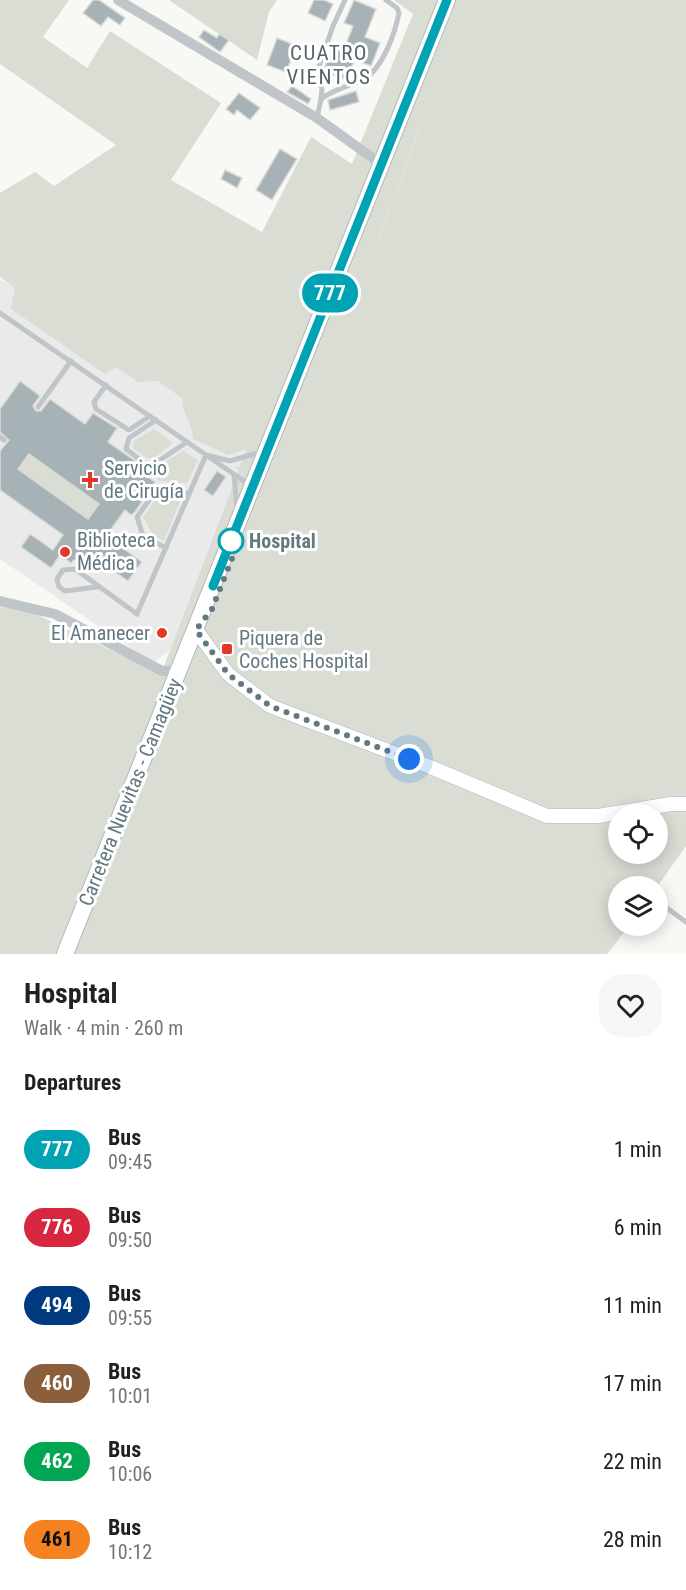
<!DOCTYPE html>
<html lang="en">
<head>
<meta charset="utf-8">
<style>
  body { margin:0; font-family:"Roboto Condensed",sans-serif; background:#f6f6f6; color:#202124; height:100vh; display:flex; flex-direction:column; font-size:22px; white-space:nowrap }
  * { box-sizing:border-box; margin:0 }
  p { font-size:20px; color:#757577 }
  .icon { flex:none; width:33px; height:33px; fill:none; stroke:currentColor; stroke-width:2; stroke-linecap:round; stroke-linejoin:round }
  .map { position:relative; height:954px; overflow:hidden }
  .side { display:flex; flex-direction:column; background:#fff; flex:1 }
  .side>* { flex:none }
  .badge { padding:0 12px; border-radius:20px; font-size:21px; line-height:39px }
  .tools { position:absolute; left:608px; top:804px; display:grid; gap:12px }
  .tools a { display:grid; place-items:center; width:60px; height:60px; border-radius:50%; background:#fff; box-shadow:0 3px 15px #0003; font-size:30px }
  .you { position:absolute; width:30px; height:30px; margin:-15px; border:4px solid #fff; border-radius:50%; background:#1a73e8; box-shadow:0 0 0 9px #1a73e833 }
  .map>.badge { position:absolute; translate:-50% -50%; box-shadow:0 0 0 3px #fff }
  h2 { padding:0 24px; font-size:22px; line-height:54px }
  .round { display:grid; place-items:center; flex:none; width:63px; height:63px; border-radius:24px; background:#f6f6f6 }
  .overview { display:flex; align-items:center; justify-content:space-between; height:102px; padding:0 24px }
  h1 { font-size:28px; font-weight:700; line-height:45px }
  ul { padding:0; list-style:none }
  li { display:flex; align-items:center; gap:18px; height:78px; padding:0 24px }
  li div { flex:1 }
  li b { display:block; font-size:22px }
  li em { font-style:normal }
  li .badge { min-width:66px; font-weight:700; text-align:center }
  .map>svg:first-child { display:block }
  .built { fill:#e9eae9 }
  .green { fill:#d9ddd4; fill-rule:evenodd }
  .building { fill:#a6b2b5; stroke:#dadad8; stroke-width:1.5; fill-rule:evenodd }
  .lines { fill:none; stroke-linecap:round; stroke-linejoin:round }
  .secondary-casing { stroke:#b1babd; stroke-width:15 }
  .trunk-casing { stroke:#b2b8bb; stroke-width:18 }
  .service { stroke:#bfc5c8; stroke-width:5 }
  .minor { stroke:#bfc5c8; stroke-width:10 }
  .secondary { stroke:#fff; stroke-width:14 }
  .trunk { stroke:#fff; stroke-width:16 }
  .line-casing { stroke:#fff; stroke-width:14 }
  .line { stroke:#00a3b4; stroke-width:9 }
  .walk { stroke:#637981; stroke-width:6; stroke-dasharray:0 10.8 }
  .poi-dot { fill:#e53628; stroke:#fff; stroke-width:2 }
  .stop-dot { fill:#fff; stroke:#00a3b4; stroke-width:3 }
  .labels { text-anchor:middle; stroke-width:6; stroke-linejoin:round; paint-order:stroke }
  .poi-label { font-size:20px; fill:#637981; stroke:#fff; text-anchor:start }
  .stop-label { font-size:20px; font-weight:bold; fill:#637981; stroke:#fff; text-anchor:start }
  .street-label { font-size:20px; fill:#637981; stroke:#fff }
  .neighbourhood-label { font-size:21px; letter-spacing:1.5px; fill:#55656c; stroke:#fff }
</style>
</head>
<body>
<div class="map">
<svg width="686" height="954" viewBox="0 0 686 954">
  <rect width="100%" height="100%" fill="#f8f8f5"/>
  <polygon class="built" points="0,279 16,288 151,290 247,448 174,647 153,663 0,559"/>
  <g class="green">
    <path d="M0,0H69L43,37L87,68L110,31L221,103L171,180L262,232L311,137L352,164L413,14L394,0H686V846L657,887L618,886V926H629L607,954H0V607L29,611L161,674L239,470L236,467L240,466L246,449L228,455L193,439C193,423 182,414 182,398L158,381L138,382L116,367L105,374L11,309L15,288L0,277V193L35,172L54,186L116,145L0,64ZM421,125V126L330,368ZM618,814H657V854H618Z"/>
    <polygon points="169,0 277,0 269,12 257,60"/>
    <polygon points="154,429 173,443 154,458 147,458 133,448 134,441"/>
    <polygon points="25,451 107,509 105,512 97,506 90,516 96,525 14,466 21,465 28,456"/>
    <polygon points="183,451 198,460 187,483 159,481 152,470"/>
    <polygon points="171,493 179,495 180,501 164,541 153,535 143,517 158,496"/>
  </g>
  <g class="building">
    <polygon points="93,0 99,0 125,18 120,25 108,17 101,26 83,13"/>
    <polygon points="314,0 324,0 333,4 325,21 308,13"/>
    <polygon points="354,0 376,9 365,37 380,43 371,66 355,60 345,80 323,71 333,48 343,52 353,26 344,23"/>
    <polygon points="204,30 217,38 219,34 229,40 220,52 199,37"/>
    <polygon points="277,38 297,46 286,72 267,65"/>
    <polygon points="292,86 311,99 308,104 287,92"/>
    <polygon points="356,91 359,102 330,110 328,100"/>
    <polygon points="239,93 260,108 250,120 237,110 234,115 226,109"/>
    <polygon points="280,149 297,159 272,200 256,190"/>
    <polygon points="225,170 242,178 237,188 221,179"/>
    <path d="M20,381L40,396L33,406L36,411H41L50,399L85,424L93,413L117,428L108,442L147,469L144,474L155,482L135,512L131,515L125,510L106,536L142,562L128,581L98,560L90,571L74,560L71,563L60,555L51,568L21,547L30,534L53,550L63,535L0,490V451L9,440L0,432V409ZM29,454L99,504L88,519L18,469Z"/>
    <polygon points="217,471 226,477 213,496 204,490"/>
  </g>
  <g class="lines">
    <defs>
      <polyline id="secondary" points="196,630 228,674 270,706 428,766 547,816 598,816 671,804 686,804"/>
      <polyline id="trunk" points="65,954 447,0"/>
    </defs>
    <use href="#secondary" class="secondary-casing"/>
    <use href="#trunk" class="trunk-casing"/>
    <g class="service">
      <polyline points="321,99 322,89 316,75 333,26 345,0"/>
      <path d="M317,118L321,99C334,89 350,86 364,79C383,68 395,33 399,13L397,8L386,0"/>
      <polyline points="0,313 251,486"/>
      <polyline points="106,385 94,402 96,409 129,430 150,416"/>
      <polyline points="38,407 71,361"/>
      <polyline points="156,420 129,438 126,449 144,463 154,464 187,442"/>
      <polyline points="0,437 4,440"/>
      <polyline points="234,475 237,509"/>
      <polyline points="166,548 143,536 137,517 157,489 175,488 189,494"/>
      <polyline points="97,587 65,591 59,587 57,579 63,570 75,569 137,614 206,455 230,461 261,452"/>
      <polyline points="667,908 686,922"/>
    </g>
    <g class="minor">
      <polyline points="118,0 317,118 381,164"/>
      <polyline points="0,601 55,614 162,671 171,671 180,665"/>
    </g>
    <use href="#secondary" class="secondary"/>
    <use href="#trunk" class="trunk"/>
  </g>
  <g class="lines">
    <defs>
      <polyline id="line" points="213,586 447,0"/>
    </defs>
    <use href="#line" class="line-casing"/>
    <use href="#line" class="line"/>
    <polyline class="walk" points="231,541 237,546 212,609 196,630 228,674 270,706 409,759"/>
  </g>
  <g class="poi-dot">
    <path d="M87 471h6v6h6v6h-6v6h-6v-6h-6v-6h6z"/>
    <circle cx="65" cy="552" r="6"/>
    <circle cx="162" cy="633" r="6"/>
    <rect x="221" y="643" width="12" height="12" rx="3"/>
  </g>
  <circle class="stop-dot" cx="231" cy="541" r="12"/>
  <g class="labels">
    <g class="poi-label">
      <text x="104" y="475">Servicio<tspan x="104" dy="23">de Cirugía</tspan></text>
      <text x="77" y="547">Biblioteca<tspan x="77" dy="23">Médica</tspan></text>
      <text x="150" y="640" text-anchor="end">El Amanecer</text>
      <text x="239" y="645">Piquera de<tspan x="239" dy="23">Coches Hospital</tspan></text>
    </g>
    <g class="stop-label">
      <text x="249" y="548">Hospital</text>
    </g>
    <g class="street-label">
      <text transform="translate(130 792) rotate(-68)" y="7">Carretera Nuevitas - Camagüey</text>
    </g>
    <g class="neighbourhood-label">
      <text x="329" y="60">CUATRO<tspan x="329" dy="24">VIENTOS</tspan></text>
    </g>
  </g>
</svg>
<div class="tools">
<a><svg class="icon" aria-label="locate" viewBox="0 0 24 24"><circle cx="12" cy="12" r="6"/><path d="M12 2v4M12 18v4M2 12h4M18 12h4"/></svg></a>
<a><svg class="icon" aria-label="layers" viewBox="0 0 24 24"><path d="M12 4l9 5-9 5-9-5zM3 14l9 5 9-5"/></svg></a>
</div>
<div class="you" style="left:409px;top:759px"></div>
<b class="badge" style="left:330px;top:293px;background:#00a3b4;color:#fff">777</b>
</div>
<section class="side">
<div class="overview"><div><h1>Hospital</h1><p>Walk · 4 min · 260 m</p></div><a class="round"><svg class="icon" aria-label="heart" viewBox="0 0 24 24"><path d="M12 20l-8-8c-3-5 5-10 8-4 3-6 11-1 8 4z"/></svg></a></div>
<h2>Departures</h2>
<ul>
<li><span class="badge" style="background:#00a3b4;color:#fff">777</span><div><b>Bus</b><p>09:45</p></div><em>1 min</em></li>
<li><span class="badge" style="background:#d7263d;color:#fff">776</span><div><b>Bus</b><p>09:50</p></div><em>6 min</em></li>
<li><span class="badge" style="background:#003b80;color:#fff">494</span><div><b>Bus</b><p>09:55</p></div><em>11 min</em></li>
<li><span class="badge" style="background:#8b5e3c;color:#fff">460</span><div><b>Bus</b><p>10:01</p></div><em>17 min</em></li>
<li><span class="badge" style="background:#00a651;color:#fff">462</span><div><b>Bus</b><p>10:06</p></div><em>22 min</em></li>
<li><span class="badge" style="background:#f58220;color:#111">461</span><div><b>Bus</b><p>10:12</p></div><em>28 min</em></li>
</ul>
</section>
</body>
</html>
